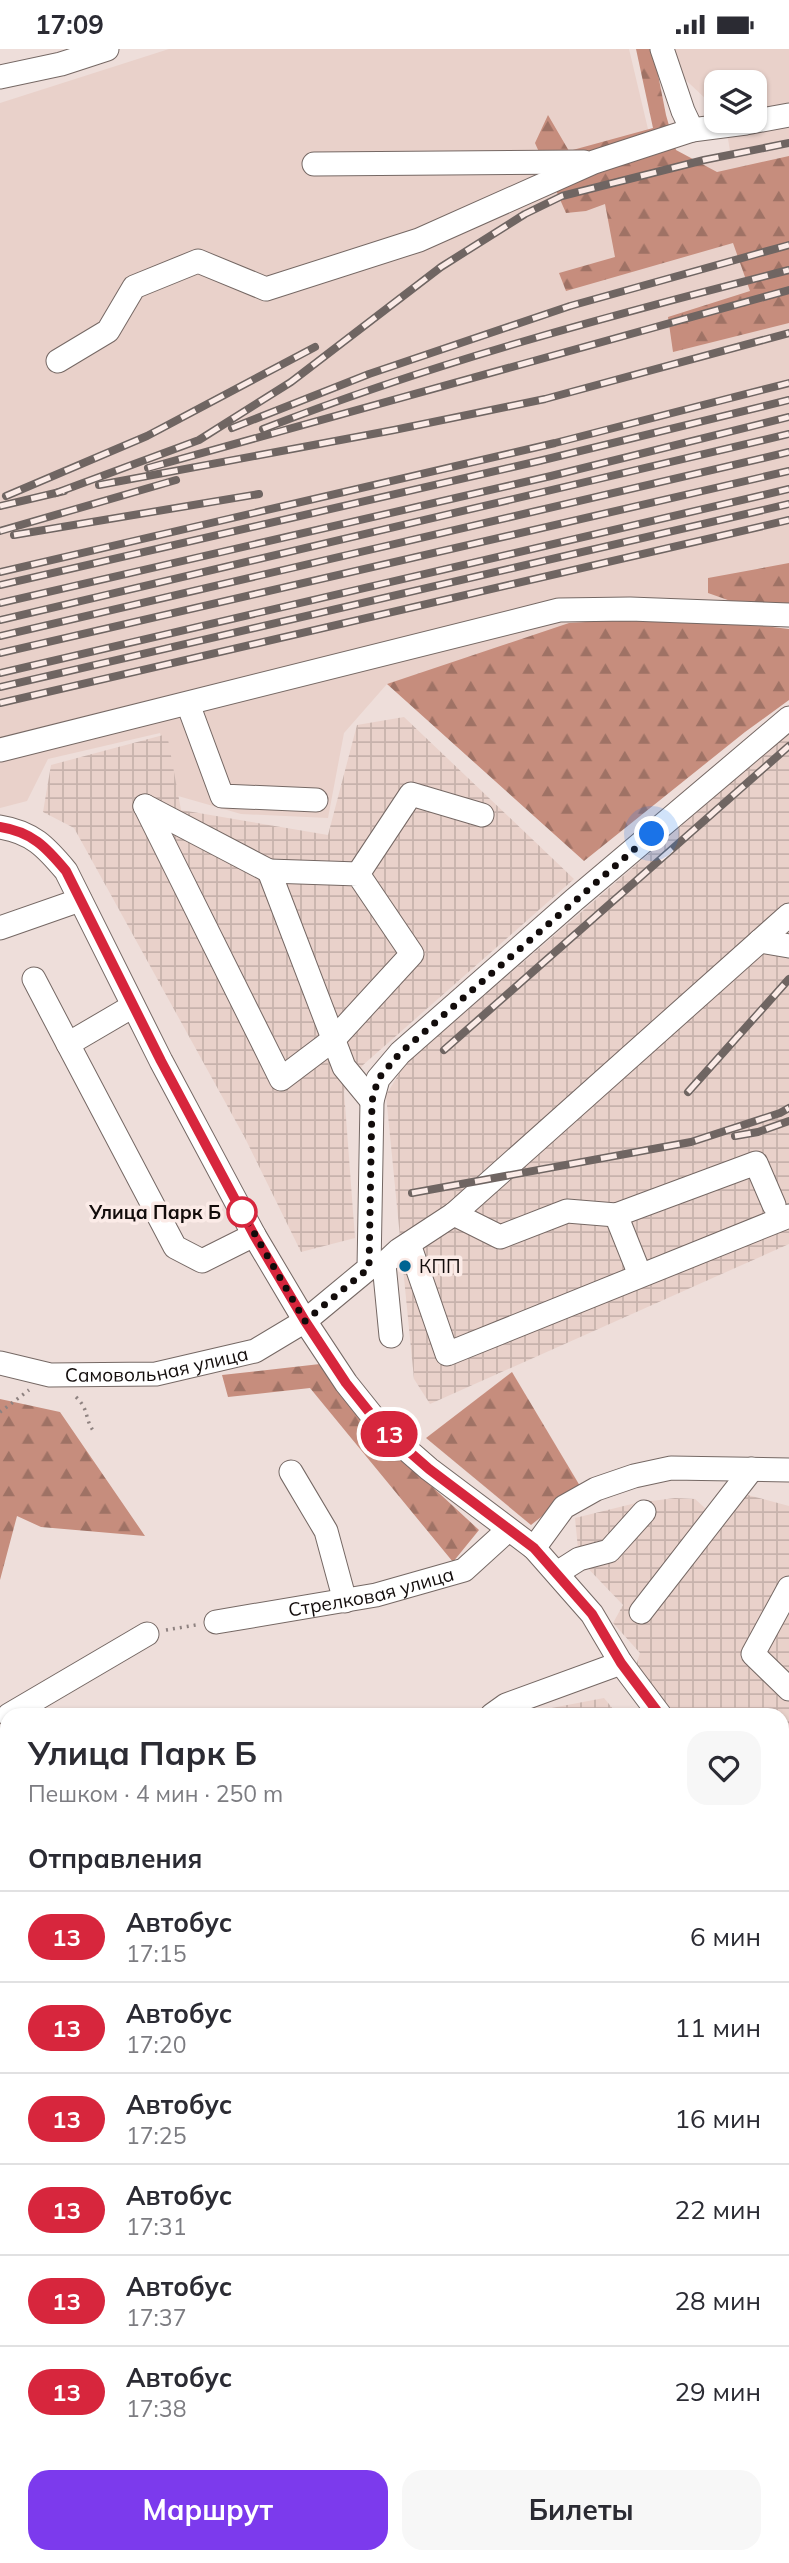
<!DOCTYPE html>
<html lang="ru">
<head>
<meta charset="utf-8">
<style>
  body { margin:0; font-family:Mulish,sans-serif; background:#f7f7f7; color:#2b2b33; height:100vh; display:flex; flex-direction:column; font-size:26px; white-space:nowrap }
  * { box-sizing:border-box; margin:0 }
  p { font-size:23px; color:#7c7c81 }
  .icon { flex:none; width:38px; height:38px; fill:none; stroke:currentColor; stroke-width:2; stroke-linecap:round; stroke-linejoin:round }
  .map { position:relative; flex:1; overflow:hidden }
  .details { position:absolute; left:0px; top:1659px; width:789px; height:856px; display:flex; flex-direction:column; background:#fff; border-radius:21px 21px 0 0; box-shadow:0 2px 5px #0004 }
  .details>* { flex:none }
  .badge { padding:0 14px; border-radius:23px; font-size:24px; line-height:46px }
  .tools { position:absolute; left:704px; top:21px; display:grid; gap:14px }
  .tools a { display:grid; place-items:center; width:63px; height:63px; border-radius:14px; background:#fff; box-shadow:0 2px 5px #0004; font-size:35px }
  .you { position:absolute; width:35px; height:35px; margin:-18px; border:5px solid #fff; border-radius:50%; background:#1a73e8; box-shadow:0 0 0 10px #1a73e833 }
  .map>.badge { position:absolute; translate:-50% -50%; box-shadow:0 0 0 4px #fff }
  h2 { padding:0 28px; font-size:26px; line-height:63px }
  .round { display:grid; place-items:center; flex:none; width:74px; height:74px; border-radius:21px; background:#f7f7f7 }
  .head { display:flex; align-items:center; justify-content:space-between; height:119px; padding:0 28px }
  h1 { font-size:33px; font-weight:700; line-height:52px }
  .primary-button { display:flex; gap:14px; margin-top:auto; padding:14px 28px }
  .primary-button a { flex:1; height:80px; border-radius:21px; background:#7c3aed; color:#fff; font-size:28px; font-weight:700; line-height:80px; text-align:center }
  .primary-button a+a { background:#f7f7f7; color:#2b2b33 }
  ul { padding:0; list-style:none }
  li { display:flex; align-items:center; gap:21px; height:91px; padding:0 28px; border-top:2px solid #e1e1e2 }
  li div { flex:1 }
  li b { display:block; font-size:26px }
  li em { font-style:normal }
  li .badge { min-width:77px; font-weight:700; text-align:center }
  .status { display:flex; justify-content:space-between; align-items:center; height:49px; padding:0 35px; background:#fff; direction:ltr }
  .status svg { height:19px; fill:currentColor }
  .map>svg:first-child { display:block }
  .built { fill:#e9d1ca }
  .industrial { fill:url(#industrial-grid) }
  .forest { fill:url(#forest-firs) }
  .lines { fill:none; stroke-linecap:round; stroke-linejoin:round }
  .stream { stroke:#dfa595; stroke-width:6 }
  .minor-casing { stroke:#756864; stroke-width:25 }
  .path { stroke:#8e8280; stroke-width:3.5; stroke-dasharray:2 5; stroke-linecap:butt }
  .minor { stroke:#fff; stroke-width:23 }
  .rail-casing { stroke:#6f6562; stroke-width:8 }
  .rail { stroke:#fbebe7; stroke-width:5; stroke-dasharray:16; stroke-linecap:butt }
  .line-casing { stroke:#fff; stroke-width:16 }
  .line { stroke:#d7263d; stroke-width:10 }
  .walk { stroke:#120c0b; stroke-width:7; stroke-dasharray:0 12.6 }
  .stop-dot { fill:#fff; stroke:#d7263d; stroke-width:3.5 }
  .poi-dot { fill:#006492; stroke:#fbebe7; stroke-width:2.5 }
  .labels { text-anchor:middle; stroke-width:7; stroke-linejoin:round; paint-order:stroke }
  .stop-label { font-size:19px; font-weight:bold; fill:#120c0b; stroke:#fbebe7; text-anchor:end }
  .poi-label { font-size:19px; fill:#120c0b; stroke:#fbebe7; text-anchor:start }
  .street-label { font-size:19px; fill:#120c0b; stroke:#fbebe7 }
</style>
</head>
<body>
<div class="status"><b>17:09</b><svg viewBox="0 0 49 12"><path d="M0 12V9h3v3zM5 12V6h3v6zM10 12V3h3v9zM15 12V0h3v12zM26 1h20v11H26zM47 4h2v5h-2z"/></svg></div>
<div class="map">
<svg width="789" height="2514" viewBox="0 0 789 2514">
  <defs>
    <pattern id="industrial-grid" width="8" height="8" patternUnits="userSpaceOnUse" patternTransform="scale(1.75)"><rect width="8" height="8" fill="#e9d1ca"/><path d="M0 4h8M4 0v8" fill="none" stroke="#c7b2ac"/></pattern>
    <pattern id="forest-firs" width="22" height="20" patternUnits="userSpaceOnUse" patternTransform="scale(1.75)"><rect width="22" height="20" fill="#c68d7d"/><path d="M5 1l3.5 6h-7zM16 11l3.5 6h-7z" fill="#9f7265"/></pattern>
  </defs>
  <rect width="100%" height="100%" fill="#eededa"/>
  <g class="built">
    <polygon points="169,0 629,0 657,118 730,102 725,72 754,72 754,33 716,33 716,54 708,52 672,18 668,0 789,0 789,544 771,542 387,635 344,684 328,769 241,765 178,747 160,684 48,710 27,752 0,759 0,54"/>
    <polygon points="789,1842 789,2166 782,2170 782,1849"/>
    <polygon points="0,2161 7,2162 7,2350 0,2350"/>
    <polygon points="782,2387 789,2389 789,2514 745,2514 730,2508 782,2508"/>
  </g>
  <g class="industrial">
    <polygon points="404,668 574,830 363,1016 344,1042 355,1189 301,1203 245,1089 74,779 43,763 51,716 167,685 181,761 328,786 357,676"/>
    <polygon points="789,684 789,1195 430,1355 414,1330 386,1046 405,1015"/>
    <polygon points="740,1444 789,1457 789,1732 782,1729 782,1666 677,1666 635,1620 640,1604 613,1574 623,1556 579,1510 575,1469 636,1454 675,1449 695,1450 716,1469"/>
    <polygon points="604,1649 618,1666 528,1666 541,1661"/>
  </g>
  <g class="forest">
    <polygon points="636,0 653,0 666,66 676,101 717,123 789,107 789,274 673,303 668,268 750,242 733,194 566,242 559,224 615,208 605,155 586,162 566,164 535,94 548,66 569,102 653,79"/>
    <polygon points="789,514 789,557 742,556 708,544 708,529"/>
    <polygon points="685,567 789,580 789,651 745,683 584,812 387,635 569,574"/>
    <polygon points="320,1315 387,1396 479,1481 453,1513 310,1339 228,1348 222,1326"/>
    <polygon points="512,1323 580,1437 531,1476 426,1389"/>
    <polygon points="0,1350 60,1363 145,1487 41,1478 17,1467 0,1531"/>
    <polygon points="220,2508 498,2508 526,2514 236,2514"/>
  </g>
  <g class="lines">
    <g class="stream">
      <polyline points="0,2409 7,2410"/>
      <polyline points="366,2508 381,2514"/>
    </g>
    <defs>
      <g id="minor">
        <polyline points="662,0 683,62 692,81 746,74 789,66"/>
        <polyline points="0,28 61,15 107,0"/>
        <polyline points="314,115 584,113"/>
        <polyline points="58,312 108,282 134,238 198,212 266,240 419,191 594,113 692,81"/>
        <polyline points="188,655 222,747 316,751"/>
        <polyline points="0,701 559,561 630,560 789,566"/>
        <polyline points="145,757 281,1030 334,990 412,905 358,825 269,822"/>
        <polyline points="145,757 269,822 344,1018 372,1052"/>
        <path d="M0,778C32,783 46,798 66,822L161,1012L254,1186L305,1272L346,1334L382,1379L429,1420L534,1499L592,1565L621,1614L660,1666"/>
        <polyline points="358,825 411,745 482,766"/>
        <polyline points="0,879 80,851"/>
        <polyline points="760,892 789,897"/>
        <polyline points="34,930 68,995"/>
        <polyline points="133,957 68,995 175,1198 202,1212 254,1186"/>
        <polyline points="454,1165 500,1188 567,1162 616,1166 756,1114 774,1156"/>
        <polyline points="616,1166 640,1226"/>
        <polyline points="409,1195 447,1305 789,1167"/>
        <polyline points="384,1215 391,1287"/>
        <polyline points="369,1219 384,1215 399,1201 454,1165 789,866"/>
        <path id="s1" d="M0,1314L50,1326L156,1325L255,1302L305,1272L369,1219L372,1052L378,1030L400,1004L574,851L789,669"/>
        <polyline points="291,1423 326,1482 345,1552"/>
        <polyline points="534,1499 564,1458 596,1440 634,1427 671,1419 789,1421"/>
        <polyline points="557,1524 579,1510 609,1502 644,1463"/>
        <polyline points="789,1539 753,1605 789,1640"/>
        <polyline points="641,1563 752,1420"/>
        <path id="s2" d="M216,1573L376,1546L464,1521L508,1481"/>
        <polyline points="9,1666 147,1585"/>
        <polyline points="492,1666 506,1656 621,1614"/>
        <polyline points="782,1757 782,1776"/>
        <polyline points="0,1888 7,1884"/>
        <polyline points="782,2202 789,2204"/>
        <polyline points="782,2238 789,2236"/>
        <polyline points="0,2375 7,2376"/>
        <polyline points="782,2379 789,2380"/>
        <polyline points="593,2508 621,2514"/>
        <polyline points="698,2508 721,2514"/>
      </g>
    </defs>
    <use href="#minor" class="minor-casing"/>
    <g class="path">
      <path d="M76,1348C90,1361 84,1371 95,1384"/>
      <polyline points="0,1363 29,1341"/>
      <polyline points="166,1581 196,1576"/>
      <polyline points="782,1805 789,1809"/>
      <polyline points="0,2155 7,2156"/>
      <polyline points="0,2322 7,2323"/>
    </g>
    <use href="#minor" class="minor"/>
    <defs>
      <g id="rail">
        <polyline points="232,379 369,325 570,257 789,196"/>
        <path d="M263,380C434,313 612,266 789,221"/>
        <polyline points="148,419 789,241"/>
        <polyline points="99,436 394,381 545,350 789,284"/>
        <polyline points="56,444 199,391 291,333 441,218 525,165 562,147 704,111 789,94"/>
        <polyline points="6,447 147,387 315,298"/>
        <polyline points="0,457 64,442"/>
        <polyline points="0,482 176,431"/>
        <polyline points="14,486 259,445"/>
        <polyline points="0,523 555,394 789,334"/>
        <polyline points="0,536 539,412 789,351"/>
        <polyline points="0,554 551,427 789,368"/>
        <polyline points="0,571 789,385"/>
        <polyline points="0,587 789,403"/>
        <polyline points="0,604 789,422"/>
        <polyline points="0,624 789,440"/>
        <polyline points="0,638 789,455"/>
        <polyline points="0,654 789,471"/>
        <polyline points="444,1001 789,697"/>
        <polyline points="688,1043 789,930"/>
        <polyline points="735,1087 758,1083 789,1072"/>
        <polyline points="412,1144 691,1093 780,1064 789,1059"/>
        <polyline points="782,1873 789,1867"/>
        <polyline points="782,2118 789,2113"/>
        <polyline points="782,2135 789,2131"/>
        <polyline points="0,2263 7,2264"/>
        <polyline points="0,2277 7,2278"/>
        <polyline points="0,2302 7,2304"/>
        <polyline points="782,2431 789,2432"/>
        <polyline points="782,2446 789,2447"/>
      </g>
    </defs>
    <use href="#rail" class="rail-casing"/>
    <use href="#rail" class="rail"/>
  </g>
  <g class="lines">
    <defs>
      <path id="line" d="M0,778C32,783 46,798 66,822L161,1012L254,1186L305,1272L346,1334L382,1379L429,1420L534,1499L592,1565L621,1614L660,1666"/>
    </defs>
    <use href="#line" class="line-casing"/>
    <use href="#line" class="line"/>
    <polyline class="walk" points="242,1163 305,1272 369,1219 372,1052 378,1030 400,1004 652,785"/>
  </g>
  <circle class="stop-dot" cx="242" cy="1163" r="14"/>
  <circle class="poi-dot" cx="405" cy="1217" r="7"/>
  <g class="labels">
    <g class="stop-label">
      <text x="221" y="1170">Улица Парк Б</text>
    </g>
    <g class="poi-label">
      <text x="419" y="1224">КПП</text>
    </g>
    <g class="street-label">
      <text dy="7" stroke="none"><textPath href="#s1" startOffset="159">Самовольная улица</textPath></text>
      <text dy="7" stroke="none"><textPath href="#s2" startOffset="158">Стрелковая улица</textPath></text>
    </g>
  </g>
</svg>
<div class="tools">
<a><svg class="icon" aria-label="layers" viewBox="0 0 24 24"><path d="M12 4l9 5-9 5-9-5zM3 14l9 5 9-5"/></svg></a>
</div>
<div class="you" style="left:652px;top:785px"></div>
<b class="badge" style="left:389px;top:1385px;background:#d7263d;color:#fff">13</b>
<section class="details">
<div class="head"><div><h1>Улица Парк Б</h1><p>Пешком · 4 мин · 250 m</p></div><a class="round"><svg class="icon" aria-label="heart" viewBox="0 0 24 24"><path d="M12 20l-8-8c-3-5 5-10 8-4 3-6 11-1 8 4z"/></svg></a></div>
<h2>Отправления</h2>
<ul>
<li><span class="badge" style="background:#d7263d;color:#fff">13</span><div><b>Автобус</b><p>17:15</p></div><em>6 мин</em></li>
<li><span class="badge" style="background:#d7263d;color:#fff">13</span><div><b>Автобус</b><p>17:20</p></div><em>11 мин</em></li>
<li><span class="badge" style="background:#d7263d;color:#fff">13</span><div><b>Автобус</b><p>17:25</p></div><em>16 мин</em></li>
<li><span class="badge" style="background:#d7263d;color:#fff">13</span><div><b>Автобус</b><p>17:31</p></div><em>22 мин</em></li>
<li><span class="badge" style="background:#d7263d;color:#fff">13</span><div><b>Автобус</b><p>17:37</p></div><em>28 мин</em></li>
<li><span class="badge" style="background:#d7263d;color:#fff">13</span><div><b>Автобус</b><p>17:38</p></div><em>29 мин</em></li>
</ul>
<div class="primary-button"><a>Маршрут</a><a>Билеты</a></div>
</section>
</div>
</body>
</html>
